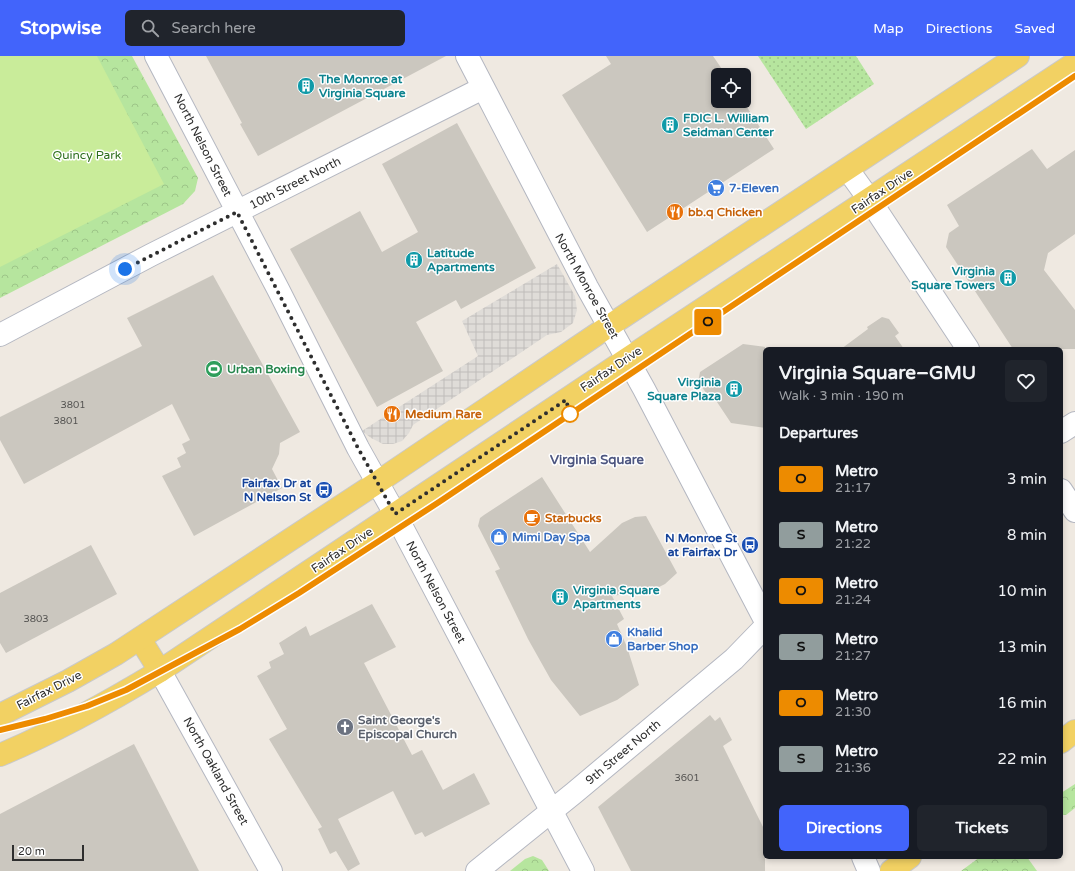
<!DOCTYPE html>
<html lang="en">
<head>
<meta charset="utf-8">
<style>
  body { margin:0; font-family:"Varela Round",sans-serif; background:#20242c; color:#f1f3f6; height:100vh; display:flex; flex-direction:column; font-size:15px; white-space:nowrap }
  * { box-sizing:border-box; margin:0 }
  p { font-size:13px; color:#9ea1a6 }
  .icon { flex:none; width:22px; height:22px; fill:none; stroke:currentColor; stroke-width:2; stroke-linecap:round; stroke-linejoin:round }
  .map { position:relative; flex:1; overflow:hidden }
  .details { position:absolute; left:763px; top:291px; width:300px; height:512px; display:flex; flex-direction:column; background:#171b24; border-radius:6px; box-shadow:0 2px 6px #0003 }
  .details>* { flex:none }
  .badge { padding:0 8px; border-radius:3px; font-size:14px; line-height:26px }
  .buttons { position:absolute; left:711px; top:12px; display:grid; gap:8px }
  .buttons a { display:grid; place-items:center; width:40px; height:40px; border-radius:6px; background:#171b24; box-shadow:0 2px 6px #0003; font-size:20px }
  .scale { position:absolute; left:12px; bottom:10px; width:72px; box-sizing:border-box; padding-left:4px; border:2px solid #2e2e2e; border-top:0; font-size:11px; line-height:14px; white-space:nowrap; color:#2e2e2e; -webkit-text-stroke:3px #fff; paint-order:stroke }
  .you { position:absolute; width:20px; height:20px; margin:-10px; border:3px solid #fff; border-radius:50%; background:#1a73e8; box-shadow:0 0 0 6px #1a73e833 }
  .map>.badge { position:absolute; translate:-50% -50%; box-shadow:0 0 0 2px #fff }
  h2 { padding:0 16px; font-size:15px; line-height:36px }
  .round { display:grid; place-items:center; flex:none; width:42px; height:42px; border-radius:6px; background:#20242c }
  .overview { display:flex; align-items:center; justify-content:space-between; height:68px; padding:0 16px }
  h1 { font-size:19px; font-weight:700; line-height:30px }
  .action { display:flex; gap:8px; margin-top:auto; padding:8px 16px }
  .action a { flex:1; height:46px; border-radius:6px; background:#4264fb; color:#fff; font-size:16px; font-weight:700; line-height:46px; text-align:center }
  .action a+a { background:#20242c; color:#f1f3f6 }
  ul { padding:0; list-style:none }
  li { display:flex; align-items:center; gap:12px; height:56px; padding:0 16px }
  li div { flex:1 }
  li b { display:block; font-size:15px }
  li em { font-style:normal }
  li .badge { min-width:44px; font-weight:700; text-align:center }
  header { display:flex; align-items:center; gap:24px; box-sizing:border-box; height:56px; padding:0 20px; background:#4264fb; color:#fff }
  header strong { font-size:19px }
  nav { display:flex; gap:22px; margin-inline-start:auto; font-size:14px }
  .search { width:280px; height:36px; background:#20242c; display:flex; align-items:center; gap:10px; box-sizing:border-box; padding:0 14px; border-radius:6px; color:#9ea1a6; font-size:15px }
  .map>svg:first-child { display:block }
  .grass { fill:url(#grass-dots) }
  .forest { fill:url(#forest-crowns) }
  .pitch { fill:#c9ec9a }
  .plaza { fill:url(#plaza-grid) }
  .building { fill:#cbc7bf }
  .lines { fill:none; stroke-linecap:round; stroke-linejoin:round }
  .minor-casing { stroke:#b4b7c1; stroke-width:24 }
  .major-casing { stroke:#c9c9c9; stroke-width:24 }
  .minor { stroke:#fff; stroke-width:22 }
  .major { stroke:#f2d163; stroke-width:22 }
  .line-casing { stroke:#fff; stroke-width:9 }
  .line { stroke:#ed8b00; stroke-width:6 }
  .walk { stroke:#2e2e2e; stroke-width:4; stroke-dasharray:0 7.2 }
  .stop-dot { fill:#fff; stroke:#ed8b00; stroke-width:2 }
  .labels { text-anchor:middle; stroke-width:3; stroke-linejoin:round; paint-order:stroke }
  .number-label { font-size:10px; fill:#555452 }
  .culture-label { font-size:12px; font-weight:bold; fill:#0d838f; stroke:#fff; text-anchor:start }
  .street-label { font-size:12px; fill:#2e2e2e; stroke:#fff }
  .park-label { font-size:12px; fill:#2c6e1b; stroke:#fff }
  .shop-label { font-size:12px; font-weight:bold; fill:#366cbe; stroke:#fff; text-anchor:start }
  .food-label { font-size:12px; font-weight:bold; fill:#c56008; stroke:#fff; text-anchor:start }
  .leisure-label { font-size:12px; font-weight:bold; fill:#27864d; stroke:#fff; text-anchor:start }
  .transit-label { font-size:12px; font-weight:bold; fill:#164399; stroke:#fff; text-anchor:end }
  .worship-label { font-size:12px; font-weight:bold; fill:#5b616d; stroke:#fff; text-anchor:start }
  .neighbourhood-label { font-size:13px; font-weight:bold; fill:#4d5680; stroke:#fff }
</style>
</head>
<body>
<header>
<strong>Stopwise</strong>
<div class="search"><svg class="icon" aria-label="search" viewBox="0 0 24 24"><circle cx="10" cy="10" r="6"/><path d="M15 15l6 6"/></svg>Search here</div>
<nav><a>Map</a><a>Directions</a><a>Saved</a></nav>
</header>
<div class="map">
<svg width="1075" height="815" viewBox="0 0 1075 815">
  <defs>
    <pattern id="grass-dots" width="8" height="8" patternUnits="userSpaceOnUse"><rect width="8" height="8" fill="#b6e59e"/><path d="M2 2h.1M6 6h.1" fill="none" stroke="#9dc588" stroke-width="1.8" stroke-linecap="round"/></pattern>
    <pattern id="forest-crowns" width="20" height="18" patternUnits="userSpaceOnUse"><rect width="20" height="18" fill="#b6e59e"/><path d="M2 6a3 3 0 1 1 6 0M12 15a3 3 0 1 1 6 0" fill="none" stroke="#9dc588"/></pattern>
    <pattern id="plaza-grid" width="8" height="8" patternUnits="userSpaceOnUse"><rect width="8" height="8" fill="#dfdcd8"/><path d="M0 4h8M4 0v8" fill="none" stroke="#c0bdba"/></pattern>
  </defs>
  <rect width="100%" height="100%" fill="#efe9e1"/>
  <polygon class="grass" points="758,0 856,0 874,28 806,73"/>
  <g class="forest">
    <polygon points="0,0 132,0 198,122 195,135 183,148 0,242"/>
    <polygon points="1075,728 1075,752 1066,759 1061,759 1061,737"/>
    <polygon points="533,800 542,804 549,815 510,815 525,803"/>
    <polygon points="980,801 1027,801 1037,815 961,815"/>
  </g>
  <polygon class="pitch" points="0,0 97,0 164,128 0,211"/>
  <polygon class="plaza" points="557,208 575,240 577,254 573,267 561,276 547,279 413,369 409,377 402,385 393,388 383,388 371,382 362,375 478,300 462,265"/>
  <g class="building">
    <polygon points="206,0 446,0 258,100 240,68 242,67"/>
    <polygon points="606,0 713,0 726,19 718,19 718,45 743,45 774,93 647,176 562,39 611,8"/>
    <polygon points="457,67 536,212 461,253 456,244 416,266 443,315 377,351 290,193 360,155 382,196 418,176 382,108"/>
    <polygon points="1032,93 1047,113 1075,94 1075,178 1048,197 1044,214 1075,254 1075,293 1013,293 946,191 949,177 959,170 947,149"/>
    <polygon points="213,219 300,376 280,387 279,398 272,413 282,432 194,480 162,420 181,411 177,402 186,397 182,388 190,384 172,348 24,428 0,384 0,361 142,290 127,262"/>
    <polygon points="882,261 889,263 899,277 895,280 904,293 841,293 868,273 867,271"/>
    <polygon points="743,288 765,291 765,372 731,367 713,340 710,342 698,326 700,316"/>
    <polygon points="542,421 590,496 622,467 635,461 646,460 677,517 665,528 653,534 612,540 624,563 617,568 627,591 639,629 617,644 580,660 551,624 528,583 495,515 500,513 478,470 480,462 484,459"/>
    <polygon points="91,489 117,538 6,597 0,587 0,537"/>
    <polygon points="372,548 396,591 364,607 412,699 422,694 443,734 474,717 490,748 425,781 422,776 415,779 393,735 338,763 360,808 348,815 336,795 330,798 318,773 322,771 269,683 287,673 257,620 271,612 269,606 284,598 279,587 306,570 310,580"/>
    <polygon points="710,659 715,665 720,661 732,684 723,690 765,775 765,815 631,815 598,751"/>
    <polygon points="134,688 199,815 0,815 0,758"/>
  </g>
  <g class="lines">
    <defs>
      <g id="minor">
        <polyline points="156,0 279,235 358,392 395,458 583,815"/>
        <polyline points="467,0 587,231 644,333 765,564"/>
        <polyline points="848,114 869,143 968,293"/>
        <polyline points="0,279 151,199 483,32"/>
        <polyline points="1061,376 1075,367"/>
        <polyline points="1061,434 1075,455"/>
        <polyline points="160,615 271,815"/>
        <polyline points="863,801 869,815"/>
        <polyline points="477,815 574,737 734,603 765,571"/>
      </g>
      <g id="major">
        <polyline points="140,583 160,615"/>
        <polyline points="0,659 68,625 116,598 378,426 609,270 1018,0"/>
        <polyline points="1061,686 1075,675"/>
        <path d="M0,699C55,676 109,646 160,615L627,303L1075,7"/>
        <polyline points="891,815 910,801"/>
      </g>
    </defs>
    <use href="#minor" class="minor-casing"/>
    <use href="#major" class="major-casing"/>
    <use href="#minor" class="minor"/>
    <use href="#major" class="major"/>
  </g>
  <g class="lines">
    <defs>
      <polyline id="line" points="0,674 45,663 87,650 126,634 240,573 299,537 439,446 1075,20"/>
    </defs>
    <use href="#line" class="line-casing"/>
    <use href="#line" class="line"/>
    <polyline class="walk" points="125,213 237,156 358,392 395,458 566,344 570,358"/>
  </g>
  <defs>
    <symbol id="building-disc" viewBox="-11 -11 22 22"><circle r="9.5" fill="#0f9aa8" stroke="#fff"/><path d="M-4-6H4V6H1V3H-1V6H-4ZM-2.5-4.3h1.7v1.8h-1.7ZM.8-4.3h1.7v1.8H.8ZM-2.5-1h1.7V.8h-1.7ZM.8-1h1.7V.8H.8Z" fill="#fff"/></symbol>
    <symbol id="supermarket-disc" viewBox="-11 -11 22 22"><circle r="9.5" fill="#3f7fe0" stroke="#fff"/><path d="M-6-5.5h2.5l.6 2H6L4.5 2H-2.5L-4.4-4H-6ZM-1.5 3.2a1.3 1.3 0 1 0 .1 0ZM3 3.2a1.3 1.3 0 1 0 .1 0Z" fill="#fff"/></symbol>
    <symbol id="restaurant-disc" viewBox="-11 -11 22 22"><circle r="9.5" fill="#e8710a" stroke="#fff"/><path d="M-5-6h1v4h1v-4h1v4h1v-4h1v5L-1.5 .5V6h-2V.5L-5-1ZM5-6V6H3V1.5H1.5Q1.5-4 5-6Z" fill="#fff"/></symbol>
    <symbol id="stadium-disc" viewBox="-11 -11 22 22"><circle r="9.5" fill="#2e9e5b" stroke="#fff"/><path d="M0-5a6.5 5 0 1 0 0 10a6.5 5 0 1 0 0-10ZM-3.5-1.8h7v3.6h-7Z" fill="#fff"/></symbol>
    <symbol id="bus-disc" viewBox="-11 -11 22 22"><circle r="9.5" fill="#1a4fb4" stroke="#fff"/><path d="M-5-6H5V4H4V6H2V4H-2V6H-4V4H-5ZM-3.5-4V0h7V-4ZM-3.5 1.2v1.5H-2V1.2ZM2 1.2v1.5H3.5V1.2Z" fill="#fff"/></symbol>
    <symbol id="cafe-disc" viewBox="-11 -11 22 22"><circle r="9.5" fill="#e8710a" stroke="#fff"/><path d="M-5.5-4.5H6V0H3Q3 3.5 0 3.5H-2.5Q-5.5 3.5-5.5 0ZM3-3.2v2h1.7v-2ZM-6 4.5H4V6H-6Z" fill="#fff"/></symbol>
    <symbol id="shop-disc" viewBox="-11 -11 22 22"><circle r="9.5" fill="#3f7fe0" stroke="#fff"/><path d="M-5-2.5h2.3a2.7 3.5 0 0 1 5.4 0H5L5.5 6h-11ZM-1.5-2.5h3a1.5 2.3 0 0 0-3 0Z" fill="#fff"/></symbol>
    <symbol id="church-disc" viewBox="-11 -11 22 22"><circle r="9.5" fill="#6b7280" stroke="#fff"/><path d="M-1.2-6h2.4v3.5h3.3v2.4h-3.3V6h-2.4V-.1h-3.3v-2.4h3.3Z" fill="#fff"/></symbol>
  </defs>
  <g fill-rule="evenodd">
    <use href="#building-disc" x="296" y="20" width="20" height="20"/>
    <use href="#building-disc" x="660" y="59" width="20" height="20"/>
    <use href="#supermarket-disc" x="706" y="122" width="20" height="20"/>
    <use href="#restaurant-disc" x="665" y="146" width="20" height="20"/>
    <use href="#building-disc" x="404" y="194" width="20" height="20"/>
    <use href="#building-disc" x="998" y="212" width="20" height="20"/>
    <use href="#stadium-disc" x="204" y="303" width="20" height="20"/>
    <use href="#building-disc" x="724" y="323" width="20" height="20"/>
    <use href="#restaurant-disc" x="382" y="348" width="20" height="20"/>
    <use href="#bus-disc" x="314" y="424" width="20" height="20"/>
    <use href="#cafe-disc" x="522" y="452" width="20" height="20"/>
    <use href="#shop-disc" x="489" y="471" width="20" height="20"/>
    <use href="#bus-disc" x="740" y="479" width="20" height="20"/>
    <use href="#building-disc" x="550" y="531" width="20" height="20"/>
    <use href="#shop-disc" x="604" y="573" width="20" height="20"/>
    <use href="#church-disc" x="335" y="661" width="20" height="20"/>
  </g>
  <circle class="stop-dot" cx="570" cy="358" r="8"/>
  <g class="labels">
    <g class="number-label">
      <text x="73" y="352">3801</text>
      <text x="66" y="368">3801</text>
      <text x="36" y="566">3803</text>
      <text x="687" y="725">3601</text>
    </g>
    <g class="culture-label">
      <text x="319" y="27">The Monroe at<tspan x="319" dy="14">Virginia Square</tspan></text>
      <text x="683" y="66">FDIC L. William<tspan x="683" dy="14">Seidman Center</tspan></text>
      <text x="427" y="201">Latitude<tspan x="427" dy="14">Apartments</tspan></text>
      <text x="995" y="219" text-anchor="end">Virginia<tspan x="995" dy="14">Square Towers</tspan></text>
      <text x="721" y="330" text-anchor="end">Virginia<tspan x="721" dy="14">Square Plaza</tspan></text>
      <text x="573" y="538">Virginia Square<tspan x="573" dy="14">Apartments</tspan></text>
    </g>
    <g class="street-label">
      <text transform="translate(203 89) rotate(63)" y="4">North Nelson Street</text>
      <text transform="translate(295 127) rotate(-27)" y="4">10th Street North</text>
      <text transform="translate(882 135) rotate(-34)" y="4">Fairfax Drive</text>
      <text transform="translate(587 230) rotate(61)" y="4">North Monroe Street</text>
      <text transform="translate(611 313) rotate(-34)" y="4">Fairfax Drive</text>
      <text transform="translate(342 494) rotate(-34)" y="4">Fairfax Drive</text>
      <text transform="translate(436 536) rotate(62)" y="4">North Nelson Street</text>
      <text transform="translate(49 634) rotate(-27)" y="4">Fairfax Drive</text>
      <text transform="translate(623 696) rotate(-40)" y="4">9th Street North</text>
      <text transform="translate(216 715) rotate(61)" y="4">North Oakland Street</text>
    </g>
    <g class="park-label">
      <text x="87" y="103">Quincy Park</text>
    </g>
    <g class="shop-label">
      <text x="729" y="136">7-Eleven</text>
      <text x="512" y="485">Mimi Day Spa</text>
      <text x="627" y="580">Khalid<tspan x="627" dy="14">Barber Shop</tspan></text>
    </g>
    <g class="food-label">
      <text x="688" y="160">bb.q Chicken</text>
      <text x="405" y="362">Medium Rare</text>
      <text x="545" y="466">Starbucks</text>
    </g>
    <g class="leisure-label">
      <text x="227" y="317">Urban Boxing</text>
    </g>
    <g class="transit-label">
      <text x="311" y="431">Fairfax Dr at<tspan x="311" dy="14">N Nelson St</tspan></text>
      <text x="737" y="486">N Monroe St<tspan x="737" dy="14">at Fairfax Dr</tspan></text>
    </g>
    <g class="worship-label">
      <text x="358" y="668">Saint George's<tspan x="358" dy="14">Episcopal Church</tspan></text>
    </g>
    <g class="neighbourhood-label">
      <text x="597" y="408">Virginia Square</text>
    </g>
  </g>
</svg>
<div class="buttons">
<a><svg class="icon" aria-label="locate" viewBox="0 0 24 24"><circle cx="12" cy="12" r="6"/><path d="M12 2v4M12 18v4M2 12h4M18 12h4"/></svg></a>
</div>
<div class="scale">20 m</div>
<div class="you" style="left:125px;top:213px"></div>
<b class="badge" style="left:708px;top:266px;background:#ed8b00;color:#111">O</b>
<section class="details">
<div class="overview"><div><h1>Virginia Square–GMU</h1><p>Walk · 3 min · 190 m</p></div><a class="round"><svg class="icon" aria-label="heart" viewBox="0 0 24 24"><path d="M12 20l-8-8c-3-5 5-10 8-4 3-6 11-1 8 4z"/></svg></a></div>
<h2>Departures</h2>
<ul>
<li><span class="badge" style="background:#ed8b00;color:#111">O</span><div><b>Metro</b><p>21:17</p></div><em>3 min</em></li>
<li><span class="badge" style="background:#919d9d;color:#111">S</span><div><b>Metro</b><p>21:22</p></div><em>8 min</em></li>
<li><span class="badge" style="background:#ed8b00;color:#111">O</span><div><b>Metro</b><p>21:24</p></div><em>10 min</em></li>
<li><span class="badge" style="background:#919d9d;color:#111">S</span><div><b>Metro</b><p>21:27</p></div><em>13 min</em></li>
<li><span class="badge" style="background:#ed8b00;color:#111">O</span><div><b>Metro</b><p>21:30</p></div><em>16 min</em></li>
<li><span class="badge" style="background:#919d9d;color:#111">S</span><div><b>Metro</b><p>21:36</p></div><em>22 min</em></li>
</ul>
<div class="action"><a>Directions</a><a>Tickets</a></div>
</section>
</div>
</body>
</html>
